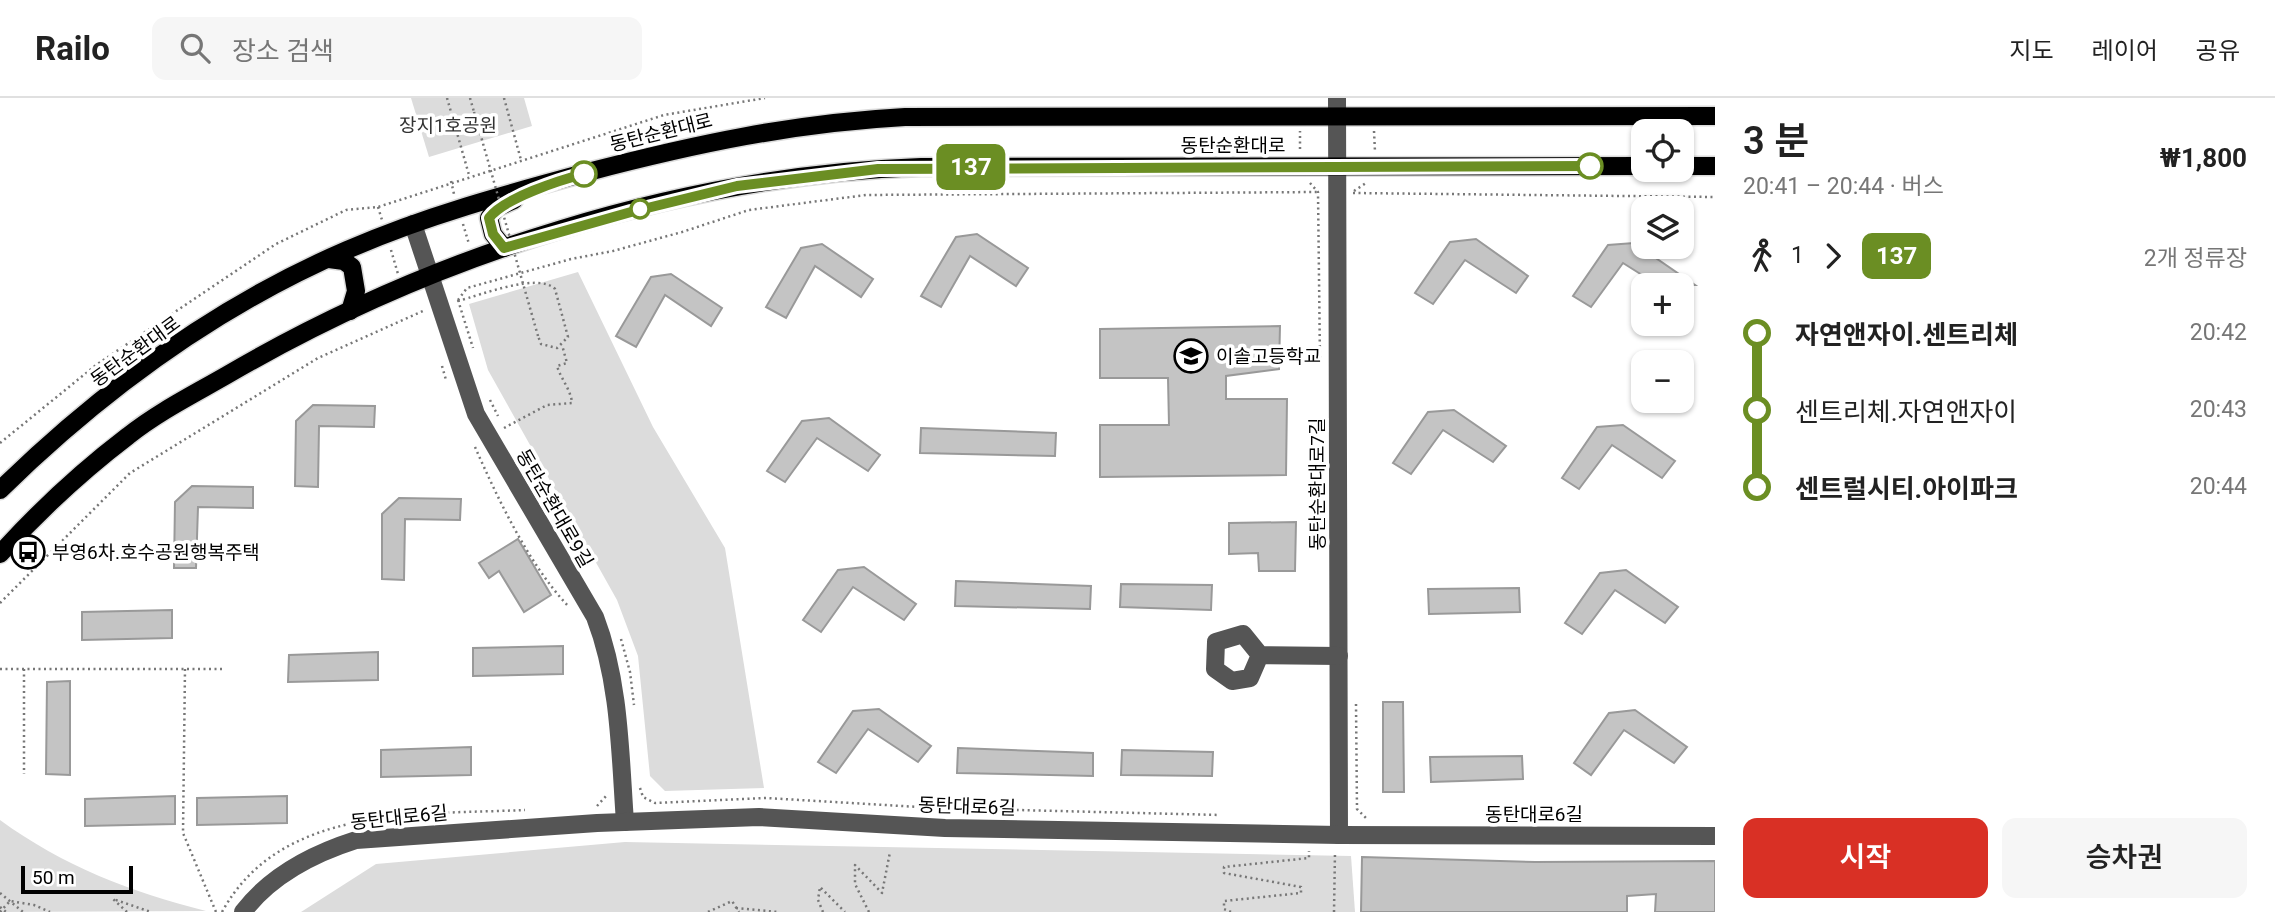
<!DOCTYPE html>
<html lang="ko">
<head>
<meta charset="utf-8">
<style>
  body { margin:0; font-family:Roboto,"Noto Sans KR",sans-serif; background:#f6f6f6; color:#222; height:100vh; display:flex; flex-direction:column; font-size:26px; white-space:nowrap }
  * { box-sizing:border-box; margin:0 }
  p { font-size:23px; color:#767676 }
  .icon { flex:none; width:38px; height:38px; fill:none; stroke:currentColor; stroke-width:2; stroke-linecap:round; stroke-linejoin:round }
  .map { position:relative; flex:1; overflow:hidden }
  .details { display:flex; flex-direction:column; background:#fff; width:560px }
  .details>* { flex:none }
  .badge { padding:0 14px; border-radius:10px; font-size:24px; line-height:46px }
  .fabs { position:absolute; left:1631px; top:21px; display:grid; gap:14px }
  .fabs a { display:grid; place-items:center; width:63px; height:63px; border-radius:14px; background:#fff; box-shadow:0 2px 5px #0004; font-size:35px }
  .scale { position:absolute; left:21px; bottom:18px; width:112px; box-sizing:border-box; padding-left:7px; border:4px solid #000; border-top:0; font-size:19px; line-height:24px; white-space:nowrap; color:#000; -webkit-text-stroke:5px #fff; paint-order:stroke }
  .map>.badge { position:absolute; translate:-50% -50%; box-shadow:0 0 0 4px #fff }
  .legs { display:flex; align-items:center; gap:10px; height:77px; padding:0 28px; font-size:23px }
  .legs p { margin-inline-start:auto }
  .head { display:flex; align-items:center; justify-content:space-between; height:119px; padding:0 28px }
  h1 { font-size:38px; font-weight:600; line-height:52px }
  .action { display:flex; gap:14px; margin-top:auto; padding:14px 28px }
  .action a { flex:1; height:80px; border-radius:14px; background:#d93025; color:#fff; font-size:28px; font-weight:600; line-height:80px; text-align:center }
  .action a+a { background:#f6f6f6; color:#222 }
  ul { padding:0 28px; list-style:none }
  li { display:flex; align-items:center; gap:24px; height:77px; font-size:26px }
  li i { display:grid; place-items:center; width:10px; height:100%; margin:0 9px; background:currentColor }
  li i::after { content:''; width:18px; height:18px; margin:-9px; border:5px solid; border-radius:50%; background:#fff }
  li p { margin-inline-start:auto }
  li:first-child i { background:linear-gradient(#0000 50%,currentColor 0) }
  li:last-child i { background:linear-gradient(currentColor 50%,#0000 0) }
  header { display:flex; align-items:center; gap:42px; box-sizing:border-box; height:98px; padding:0 35px; background:#fff; border-bottom:2px solid #e0e0e0 }
  header strong { font-size:33px }
  nav { display:flex; gap:38px; margin-inline-start:auto; font-size:24px }
  .search { width:490px; height:63px; background:#f6f6f6; display:flex; align-items:center; gap:18px; box-sizing:border-box; padding:0 24px; border-radius:14px; color:#767676; font-size:26px }
  main { display:flex; flex:1; min-height:0 }
  .map>svg:first-child { display:block }
  .green { fill:#dcdcdc }
  .building { fill:#c4c4c4; stroke:#999; stroke-width:2 }
  .lines { fill:none; stroke-linecap:round; stroke-linejoin:round }
  .major-casing { stroke:#dbdbdb; stroke-width:21 }
  .path { stroke:#777; stroke-width:2.5; stroke-dasharray:2 3.5; stroke-linecap:butt }
  .minor { stroke:#555; stroke-width:18 }
  .major { stroke:#000; stroke-width:18 }
  .path-bridge { stroke:#777; stroke-width:2.5; stroke-dasharray:2 3.5; stroke-linecap:butt }
  .line-1-casing { stroke:#fff; stroke-width:16 }
  .line-1 { stroke:#6b8e23; stroke-width:10 }
  .stop-1-dot { fill:#fff; stroke:#6b8e23; stroke-width:3.5 }
  .labels { text-anchor:middle; stroke-width:7; stroke-linejoin:round; paint-order:stroke }
  .park-label { font-size:19px; fill:#333; stroke:#fff }
  .street-label { font-size:19px; fill:#000; stroke:#fff }
  .poi-label { font-size:19px; fill:#000; stroke:#fff; text-anchor:start }
</style>
</head>
<body>
<header>
<strong>Railo</strong>
<div class="search"><svg class="icon" aria-label="search" viewBox="0 0 24 24"><circle cx="10" cy="10" r="6"/><path d="M15 15l6 6"/></svg>장소 검색</div>
<nav><a>지도</a><a>레이어</a><a>공유</a></nav>
</header>
<main>
<div class="map">
<svg width="1715" height="814" viewBox="0 0 1715 814">
  <rect width="100%" height="100%" fill="#fff"/>
  <g class="green">
    <polygon points="411,0 524,0 532,28 429,59"/>
    <polygon points="578,174 653,329 725,450 764,690 665,693 650,678 638,558 617,502 488,272 469,206"/>
    <path d="M0,722C63,768 131,794 206,813L0,814Z"/>
    <polygon points="625,744 1351,758 1355,814 301,814 376,766"/>
  </g>
  <g class="building">
    <polygon points="977,136 1028,170 1016,188 970,158 941,209 921,198 956,139"/>
    <polygon points="1476,141 1528,178 1516,195 1465,162 1433,206 1415,195 1450,144"/>
    <polygon points="1634,145 1695,187 1658,187 1623,165 1591,209 1573,198 1608,147"/>
    <polygon points="822,146 873,181 861,199 815,168 786,220 766,209 801,150"/>
    <polygon points="671,176 722,210 711,228 665,197 636,249 616,238 651,179"/>
    <polygon points="1280,228 1279,271 1226,278 1226,301 1287,301 1286,377 1100,379 1100,327 1169,327 1168,280 1100,280 1100,231"/>
    <polygon points="313,307 375,308 374,329 319,328 318,389 295,388 296,323"/>
    <polygon points="1454,312 1506,348 1493,364 1443,332 1411,376 1393,365 1428,314"/>
    <polygon points="829,320 880,357 868,373 817,340 785,384 767,373 802,323"/>
    <polygon points="1623,327 1675,363 1662,380 1612,347 1579,391 1562,380 1597,329"/>
    <polygon points="921,330 1056,335 1055,358 920,355"/>
    <polygon points="192,388 253,389 253,410 198,409 196,470 174,470 175,404"/>
    <polygon points="399,400 461,401 460,422 405,421 404,482 382,481 382,416"/>
    <polygon points="1296,424 1295,473 1259,473 1258,455 1229,456 1229,425"/>
    <polygon points="518,441 551,497 524,514 499,473 489,480 479,465"/>
    <polygon points="864,469 916,506 904,522 853,489 821,534 803,522 838,472"/>
    <polygon points="1626,472 1678,509 1665,525 1615,492 1582,536 1565,525 1600,475"/>
    <polygon points="956,483 1091,488 1090,511 955,508"/>
    <polygon points="1121,486 1212,487 1211,512 1120,509"/>
    <polygon points="1519,490 1520,514 1429,516 1428,491"/>
    <polygon points="172,512 172,540 82,542 82,514"/>
    <polygon points="563,548 563,576 473,578 473,550"/>
    <polygon points="378,554 378,582 288,584 289,557"/>
    <polygon points="70,583 70,677 46,676 47,584"/>
    <polygon points="1383,604 1403,604 1404,694 1383,694"/>
    <polygon points="879,611 931,648 918,664 868,631 836,675 818,664 853,613"/>
    <polygon points="1635,612 1687,649 1674,665 1624,632 1591,677 1574,665 1609,615"/>
    <polygon points="471,649 471,677 381,679 381,652"/>
    <polygon points="958,650 1093,655 1093,678 957,675"/>
    <polygon points="1122,652 1213,654 1212,678 1121,677"/>
    <polygon points="1522,658 1523,681 1431,684 1430,659"/>
    <polygon points="175,698 175,726 85,728 85,701"/>
    <polygon points="287,698 287,725 197,727 197,700"/>
    <polygon points="1362,759 1535,764 1715,763 1715,814 1655,814 1656,796 1627,798 1627,814 1361,814"/>
  </g>
  <g class="lines">
    <defs>
      <g id="major">
        <polyline points="1682,68 1715,68"/>
        <polyline points="504,150 493,136 489,120 496,110 514,102"/>
        <polyline points="329,161 344,163 352,169 356,193 350,213"/>
        <path d="M0,392C100,294 217,208 347,152C425,118 506,96 588,74C695,46 794,25 905,19L1715,18"/>
        <path d="M0,456C39,413 82,373 128,338C158,314 194,296 227,277C432,157 683,77 921,69L1643,68"/>
      </g>
    </defs>
    <use href="#major" class="major-casing"/>
    <g class="path">
      <polyline points="447,0 469,77"/>
      <polyline points="470,0 474,14"/>
      <polyline points="504,0 521,62"/>
      <polyline points="1374,33 1375,54"/>
      <polyline points="1300,51 1300,33"/>
      <polyline points="451,83 454,96"/>
      <polyline points="1310,85 1318,94 1320,264"/>
      <polyline points="1354,93 1366,85"/>
      <polyline points="1353,95 1715,99"/>
      <polyline points="378,109 382,122"/>
      <polyline points="463,126 469,146"/>
      <polyline points="391,152 398,176"/>
      <polyline points="458,202 473,250"/>
      <polyline points="458,202 467,190 571,161 613,153 682,134 749,112 866,97 1319,94"/>
      <path d="M458,203C481,197 538,174 555,191L568,239L557,250L541,246L538,238"/>
      <polyline points="442,268 446,282"/>
      <polyline points="490,302 498,318"/>
      <path d="M504,330L547,307L572,305C571,292 561,281 557,268L567,265L562,247"/>
      <polyline points="0,345 96,267 276,146 346,112 378,109 664,17 765,0"/>
      <path d="M475,349C498,401 529,467 569,509"/>
      <polyline points="0,505 130,375 318,260 425,212"/>
      <polyline points="621,541 630,574 634,607"/>
      <polyline points="0,571 224,571"/>
      <polyline points="24,571 24,676"/>
      <polyline points="185,571 183,735 216,814"/>
      <polyline points="1356,606 1357,711 1367,721"/>
      <polyline points="640,690 643,699 655,705 766,700 936,710 1220,717"/>
      <polyline points="597,708 607,697"/>
      <polyline points="0,795 23,814"/>
      <polyline points="0,809 6,814"/>
      <polyline points="736,810 778,814"/>
      <polyline points="0,814 10,803 34,807 50,814"/>
      <polyline points="127,814 113,801 151,814"/>
      <path d="M222,814C281,706 420,717 525,712"/>
      <polyline points="708,814 732,803 739,814"/>
      <polyline points="823,814 818,802 820,789 845,814"/>
      <polyline points="869,814 855,786 855,767 882,795 890,754"/>
      <polyline points="1231,814 1224,811 1224,803 1301,795 1301,789 1224,775 1224,769 1309,760 1309,753"/>
      <polyline points="1334,814 1335,754"/>
    </g>
    <g class="minor">
      <polyline points="1337,0 1339,737"/>
      <path d="M413,126L476,316L595,519C620,584 620,655 625,724"/>
      <polyline points="1260,557 1243,536 1216,544 1215,571 1232,583 1250,580 1260,557 1339,558"/>
      <path d="M243,814C271,777 312,756 356,742L597,725L759,719L945,730L1339,737L1715,738"/>
    </g>
    <use href="#major" class="major"/>
    <polyline class="path-bridge" points="474,14 538,238"/>
  </g>
  <g class="lines">
    <defs>
      <path id="line-1" d="M584,76C560,82 504,100 489,120L493,136L504,150L631,114L737,88L878,71L1590,68"/>
    </defs>
    <use href="#line-1" class="line-1-casing"/>
    <use href="#line-1" class="line-1"/>
  </g>
  <defs>
    <symbol id="school-ring" viewBox="-11 -11 22 22"><circle r="9.5" fill="#fff" stroke="#000" stroke-width="1.5"/><path d="M0-5L7-2L0 1L-7-2ZM-4 1L0 2.5L4 1V4Q0 6-4 4Z" fill="#000"/></symbol>
    <symbol id="bus-ring" viewBox="-11 -11 22 22"><circle r="9.5" fill="#fff" stroke="#000" stroke-width="1.5"/><path d="M-5-6H5V4H4V6H2V4H-2V6H-4V4H-5ZM-3.5-4V0h7V-4ZM-3.5 1.2v1.5H-2V1.2ZM2 1.2v1.5H3.5V1.2Z" fill="#000"/></symbol>
  </defs>
  <g fill-rule="evenodd">
    <use href="#school-ring" x="1172" y="239" width="38" height="38"/>
    <use href="#bus-ring" x="9" y="435" width="38" height="38"/>
  </g>
  <g class="stop-1-dot">
    <circle cx="1590" cy="68" r="12"/>
    <circle cx="584" cy="76" r="12"/>
    <circle cx="640" cy="111" r="9"/>
  </g>
  <g class="labels">
    <g class="park-label">
      <text x="448" y="34">장지1호공원</text>
    </g>
    <g class="street-label">
      <text transform="translate(661 34) rotate(-14)" y="7">동탄순환대로</text>
      <text x="1233" y="54">동탄순환대로</text>
      <text transform="translate(135 253) rotate(-36)" y="7">동탄순환대로</text>
      <text transform="translate(1317 386) rotate(-90)" y="7">동탄순환대로7길</text>
      <text transform="translate(555 410) rotate(60)" y="7">동탄순환대로9길</text>
      <text transform="translate(967 708) rotate(2)" y="7">동탄대로6길</text>
      <text x="1534" y="723">동탄대로6길</text>
      <text transform="translate(399 719) rotate(-6)" y="7">동탄대로6길</text>
    </g>
    <g class="poi-label">
      <text x="1216" y="265">이솔고등학교</text>
      <text x="52" y="461">부영6차.호수공원행복주택</text>
    </g>
  </g>
</svg>
<div class="fabs">
<a><svg class="icon" aria-label="locate" viewBox="0 0 24 24"><circle cx="12" cy="12" r="6"/><path d="M12 2v4M12 18v4M2 12h4M18 12h4"/></svg></a>
<a><svg class="icon" aria-label="layers" viewBox="0 0 24 24"><path d="M12 4l9 5-9 5-9-5zM3 14l9 5 9-5"/></svg></a>
<a>+</a>
<a>−</a>
</div>
<div class="scale">50 m</div>
<b class="badge" style="left:971px;top:69px;background:#6b8e23;color:#fff">137</b>
</div>
<section class="details">
<div class="head"><div><h1>3 분</h1><p>20:41 – 20:44 · 버스</p></div><b>₩1,800</b></div>
<div class="legs"><svg class="icon" aria-label="walk" viewBox="0 0 24 24"><circle cx="13" cy="4" r="2"/><path d="M13 8l-2 6 4 7M11 14l-3 7M7 12l3-4h3l4 4"/></svg>1<svg class="icon" aria-label="forward" viewBox="0 0 24 24"><path d="M9 5l7 7-7 7"/></svg><b class="badge" style="background:#6b8e23;color:#fff">137</b><p>2개 정류장</p></div>
<ul>
<li><i style="color:#6b8e23"></i><b>자연앤자이.센트리체</b><p>20:42</p></li>
<li><i style="color:#6b8e23"></i><span>센트리체.자연앤자이</span><p>20:43</p></li>
<li><i style="color:#6b8e23"></i><b>센트럴시티.아이파크</b><p>20:44</p></li>
</ul>
<div class="action"><a>시작</a><a>승차권</a></div>
</section>
</main>
</body>
</html>
